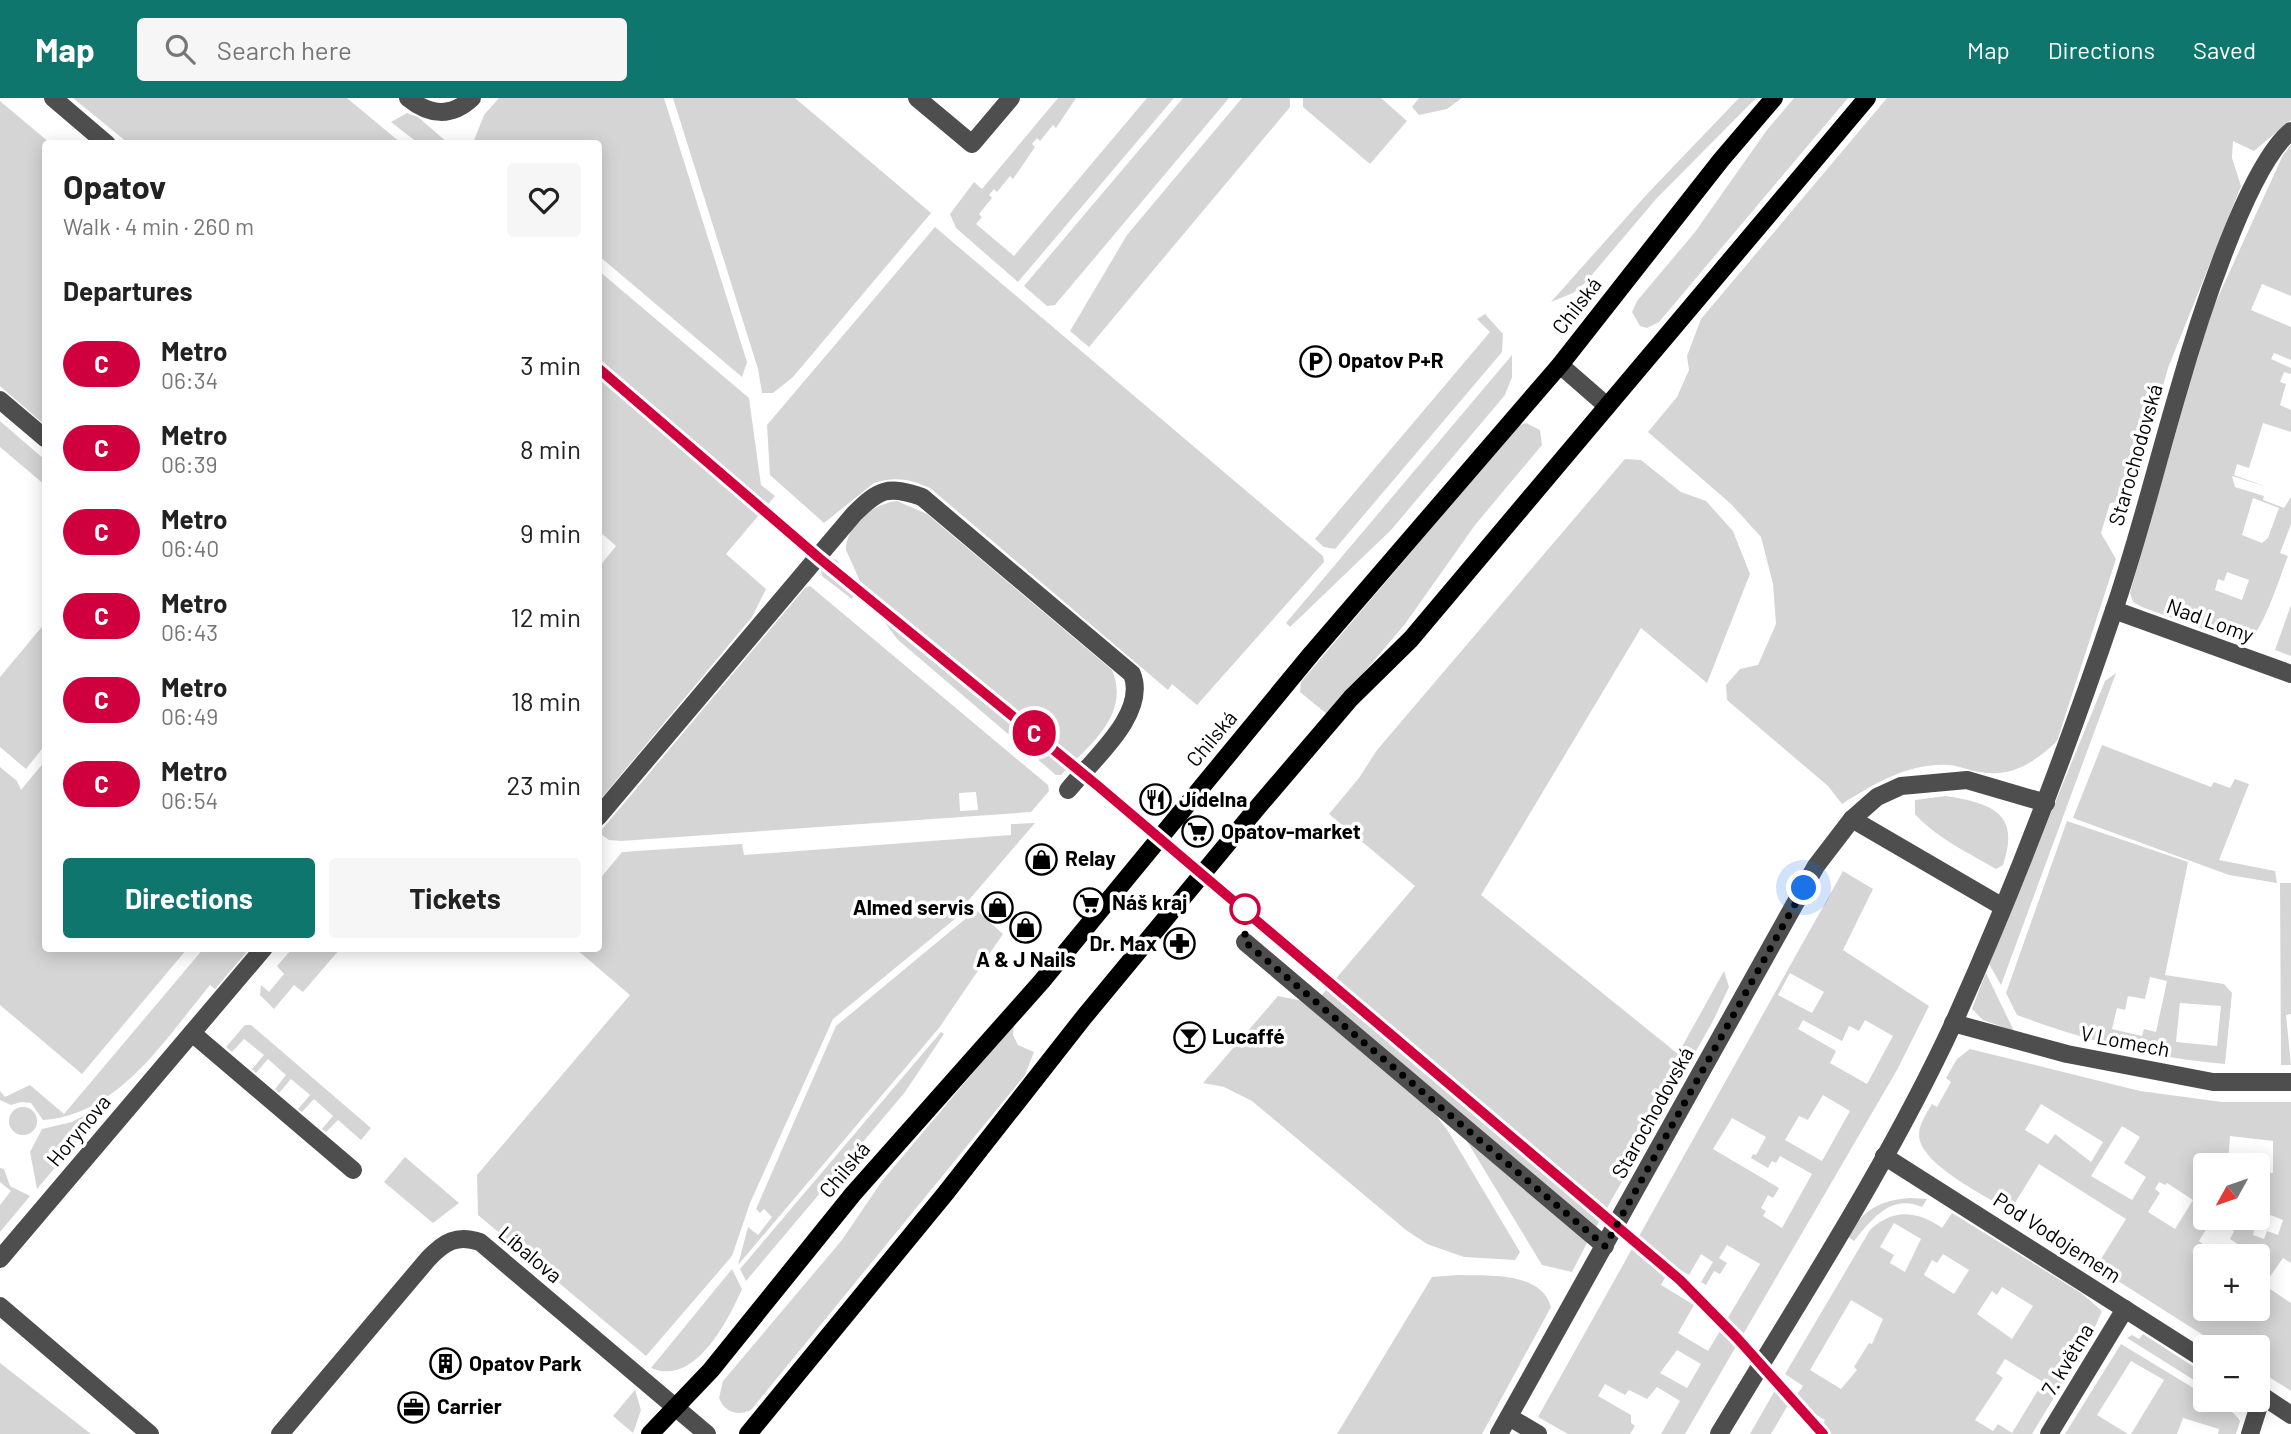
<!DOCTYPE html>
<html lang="en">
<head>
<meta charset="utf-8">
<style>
  body { margin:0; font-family:Barlow,sans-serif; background:#f6f6f6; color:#222; height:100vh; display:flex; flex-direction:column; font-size:26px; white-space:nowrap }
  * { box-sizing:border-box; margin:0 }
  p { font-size:23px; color:#767676 }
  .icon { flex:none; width:38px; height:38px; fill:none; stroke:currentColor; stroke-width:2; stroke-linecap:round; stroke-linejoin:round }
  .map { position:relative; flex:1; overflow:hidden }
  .side { position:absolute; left:42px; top:42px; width:560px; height:812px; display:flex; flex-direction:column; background:#fff; border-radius:7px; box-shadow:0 4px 18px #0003 }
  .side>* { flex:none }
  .badge { padding:0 14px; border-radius:23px; font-size:24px; line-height:46px }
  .needle { width:46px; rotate:230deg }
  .fabs { position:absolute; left:2193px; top:1055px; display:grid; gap:14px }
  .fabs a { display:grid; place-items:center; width:77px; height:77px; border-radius:7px; background:#fff; box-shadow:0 4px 18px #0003; font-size:35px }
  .you { position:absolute; width:35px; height:35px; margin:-18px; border:5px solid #fff; border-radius:50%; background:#1a73e8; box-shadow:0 0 0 10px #1a73e833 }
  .map>.badge { position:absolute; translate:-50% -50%; box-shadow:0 0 0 4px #fff }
  h2 { padding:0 21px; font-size:26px; line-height:63px }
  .round { display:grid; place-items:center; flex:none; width:74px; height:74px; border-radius:7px; background:#f6f6f6 }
  .overview { display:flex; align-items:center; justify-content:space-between; height:119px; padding:0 21px }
  h1 { font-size:33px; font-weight:700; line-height:52px }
  .action { display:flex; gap:14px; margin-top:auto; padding:14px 21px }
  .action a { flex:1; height:80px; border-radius:7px; background:#0f766e; color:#fff; font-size:28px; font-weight:700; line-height:80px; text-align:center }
  .action a+a { background:#f6f6f6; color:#222 }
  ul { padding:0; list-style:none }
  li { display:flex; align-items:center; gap:21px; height:84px; padding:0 21px }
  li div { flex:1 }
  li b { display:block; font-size:26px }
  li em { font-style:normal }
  li .badge { min-width:77px; font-weight:700; text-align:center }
  header { display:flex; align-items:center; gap:42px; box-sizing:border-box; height:98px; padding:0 35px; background:#0f766e; color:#fff }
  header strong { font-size:33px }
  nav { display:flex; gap:38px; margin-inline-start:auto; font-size:24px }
  .search { width:490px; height:63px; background:#f6f6f6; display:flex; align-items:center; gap:18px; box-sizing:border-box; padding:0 24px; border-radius:7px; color:#767676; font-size:26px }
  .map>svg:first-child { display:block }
  .green { fill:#d5d5d5; fill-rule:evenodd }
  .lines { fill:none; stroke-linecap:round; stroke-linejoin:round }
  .minor { stroke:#4e4e4e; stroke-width:18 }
  .major { stroke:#000; stroke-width:18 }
  .line-casing { stroke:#fff; stroke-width:16 }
  .line { stroke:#cf003d; stroke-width:10 }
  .walk { stroke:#000; stroke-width:7; stroke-dasharray:0 12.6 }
  .stop-dot { fill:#fff; stroke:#cf003d; stroke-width:3.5 }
  .labels { text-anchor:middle; stroke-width:7; stroke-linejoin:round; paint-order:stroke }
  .street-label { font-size:21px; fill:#000; stroke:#fff }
  .poi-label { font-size:21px; font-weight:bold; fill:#000; stroke:#fff; text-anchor:start }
</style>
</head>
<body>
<header>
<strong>Map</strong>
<div class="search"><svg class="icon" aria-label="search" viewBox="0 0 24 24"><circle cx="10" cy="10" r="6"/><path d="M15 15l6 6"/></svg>Search here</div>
<nav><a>Map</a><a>Directions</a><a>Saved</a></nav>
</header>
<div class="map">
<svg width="2291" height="1336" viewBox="0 0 2291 1336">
  <rect width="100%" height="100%" fill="#fff"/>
  <g class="green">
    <polygon points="73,0 347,0 401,45 128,45"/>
    <polygon points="499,0 664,0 747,264 742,279 599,158 598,46 473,45 484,17"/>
    <polygon points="673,0 795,0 931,115 793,279 773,295 762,295 758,271"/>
    <polygon points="1058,0 1076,0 1056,30 1053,27 1040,43 1037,40 1032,46 1035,49 1013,81 1010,78 997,94 994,91 989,97 992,100 979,116 982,119 976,126 1014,158 1147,0 1174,0 1018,184 956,130 950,116 974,84 982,91"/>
    <polygon points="1183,0 1229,0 1055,207 1047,208 1024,188"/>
    <polygon points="1242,0 1290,0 1290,9 1089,249 1070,233 1127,137"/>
    <polygon points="1303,0 1381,0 1407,23 1370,66 1303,9"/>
    <polygon points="1419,0 1462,0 1447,11 1419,17 1412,9"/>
    <polygon points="1739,0 1756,0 1656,101 1585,185 1573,195 1551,204 1649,94"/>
    <polygon points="1794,0 1848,0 1659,224 1647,230 1640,228 1632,214 1637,203 1695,134 1767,32"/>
    <path d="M1887,0H2291V22L2254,53L2233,43L2232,60L2241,88L2168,270L2131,402L2110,405L2101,435L2116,461L2057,643C2035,664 2012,680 1980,674C1969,673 1958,667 1948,667C1908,665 1874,686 1842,706L1828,688L1727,602L1726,587L1740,571L1758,567L1776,526L1773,486L1761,439L1731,406L1648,334L1677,299L1689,272L1687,258L1701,221Z"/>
    <polygon points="0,3 50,45 46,46 45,327 0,288"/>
    <polygon points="407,15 418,19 448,45 418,45 391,24"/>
    <path d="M2291,47V198L2262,186L2251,212L2291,229V262L2274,255L2271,261L2291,270V276L2284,274L2280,284L2286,286L2280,307L2291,312V334L2263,325L2249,370L2237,366L2234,377L2267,389L2232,378L2235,389L2264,398L2263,402L2284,410L2291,399V426L2280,455L2288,458C2280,478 2262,539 2244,546L2142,509L2133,504L2130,495L2208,221L2283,57ZM2253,400L2279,410L2268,440L2262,445L2242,437ZM2227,474L2249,482L2242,502L2215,492L2218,481L2224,483Z"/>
    <path d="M935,129L1323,458L1324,464L1197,607L1172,586L1168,592L930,390C911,381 894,378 874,385L824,425L770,377L767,327Z"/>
    <polygon points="599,173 749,300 761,387 775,398 726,456 766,491 752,519 599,703 599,469 616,448 599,433"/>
    <polygon points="1485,216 1503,236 1502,254 1335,451 1324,449 1315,441 1490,234 1477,221"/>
    <polygon points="1512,257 1512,279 1505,297 1391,432 1290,529 1286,525"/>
    <polygon points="0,323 45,362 45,387 0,349"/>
    <polygon points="1526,325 1540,332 1542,347 1475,427 1405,526 1328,617 1300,594 1301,584 1518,328"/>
    <polygon points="1625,361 1641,362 1681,394 1706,403 1733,433 1750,476 1707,585 1641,530 1481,797 1678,956 1724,873 1729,889 1713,923 1595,1131 1321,898 1415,788 1329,716 1359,680 1377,652"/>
    <path d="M897,403L927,416L1112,572C1131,617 1089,647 1061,677H1056L897,541L868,501L846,452C846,427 874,405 897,403Z"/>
    <polygon points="830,460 837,462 854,497 852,501 822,478 821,472"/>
    <path d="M810,488L1048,687L1049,693L1031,714L621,743L609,742L599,735L805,490ZM976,694L978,712L960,713L959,695Z"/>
    <polygon points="2291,507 2291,558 2275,552"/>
    <polygon points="45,525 45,647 26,671 0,649 0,579"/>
    <polygon points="2116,575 2001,887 1989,866 2105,583"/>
    <polygon points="2102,647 2211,689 2214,684 2230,690 2235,681 2249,686 2219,762 2275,773 2277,785 2229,777 2073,720"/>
    <polygon points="45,663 46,850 187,851 82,976 0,907 0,669 17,683 21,692"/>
    <path d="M1946,698C1988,705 2022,713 2003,767L1996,771C1969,755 1935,739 1915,716V702Z"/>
    <path d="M2067,723L2188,764L2165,877L2224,886L2232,895L2225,966C2150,959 2088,943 2017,917L2006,895ZM2150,879L2167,883L2156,934L2144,931L2142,938L2112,931L2117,910L2125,912L2128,898L2145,901ZM2180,905L2221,908L2217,948L2176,944Z"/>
    <polygon points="1035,725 968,803 972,807 833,921 750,1105 732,1158 646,1258 478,1117 477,1077 630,897 576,851 598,850 599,782 622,754 742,746 744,757 1011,737 1011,726"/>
    <path d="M1843,773L1873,791L1843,852L1929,908L1897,972L1685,1336H1661L1680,1303L1657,1289L1647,1301L1629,1292L1625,1297L1605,1286L1598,1298L1631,1317V1325L1635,1328L1630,1336H1568L1538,1319ZM1790,875L1824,894L1812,915L1778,897ZM1803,922L1842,943L1849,928L1859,933L1865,922L1893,938L1867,986L1830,965L1836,953L1798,931ZM1823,997L1850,1013L1822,1063L1785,1042L1799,1018L1808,1022ZM1732,1020L1766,1039L1756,1057L1753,1056L1751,1060L1768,1070L1772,1063L1776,1065L1780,1058L1812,1076L1782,1130L1763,1118L1766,1113L1761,1110L1768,1097L1773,1100L1779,1090L1713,1051ZM1727,1147L1760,1166L1708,1253L1678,1235L1694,1207L1661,1187L1672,1167L1689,1177L1701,1156L1713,1164L1701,1184L1706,1187L1714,1173L1720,1176L1727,1165L1719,1160ZM1677,1252L1701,1266L1687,1290L1660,1275Z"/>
    <polygon points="2280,785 2291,785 2291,916 2286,917 2291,967 2281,967"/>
    <polygon points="976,812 1003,836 939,930 738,1167 748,1129 758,1137 772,1119 764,1111 760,1115 756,1111 836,928"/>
    <path d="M204,850L249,851L215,891L210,887C165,941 119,1017 43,1022L31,1005L21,1004L11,1007L0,1002V993L5,999L30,987L64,1016Z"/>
    <polygon points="292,851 340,851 303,894 294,887 274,911 260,897 261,887 269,894 284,876 277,868"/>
    <polygon points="1986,875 2014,933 1983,922 1972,911"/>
    <polygon points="1278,898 1303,903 1423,1000 1448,1033 1520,1154 1515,1162 1464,1159 1427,1146 1406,1132 1252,1003 1224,989 1203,985"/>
    <path d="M1014,926L1013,937L1018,947L1034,954L1025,977L751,1312C738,1318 725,1315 719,1300L723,1283L842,1142L882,1083Z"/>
    <polygon points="245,927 251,927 371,1030 361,1042 338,1022 326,1034 322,1031 333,1018 314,1001 302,1014 298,1011 310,997 291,981 279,995 275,991 286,977 268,961 256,975 252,971 264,957 244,941 232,954 226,949"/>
    <polygon points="941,934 944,936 905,994 746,1183 740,1171"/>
    <path d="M1970,951L2140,993L2222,1004H2291V1165L2283,1160L2264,1187L2291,1205V1293L2258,1272V1250L2222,1249L2096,1169L2126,1121L2039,1066L2010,1113C1988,1099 1919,1066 1919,1037C1919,1026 1927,1015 1932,1006L1937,1009L1951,984L1946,980L1957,961ZM2041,1006L2103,1044L2091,1064L2055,1036L2048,1046L2025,1032ZM2122,1028L2140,1039L2124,1065L2146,1079L2132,1102L2091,1078ZM2230,1038L2273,1043V1075L2259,1074L2258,1079V1112L2283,1122L2278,1137L2267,1133L2264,1141L2253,1137L2255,1128L2235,1120H2205V1068L2228,1067ZM2159,1084L2165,1087L2167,1085L2193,1102L2175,1131L2148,1114L2160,1095L2155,1091ZM2213,1120L2234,1133L2230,1141L2242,1149L2236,1158H2258V1211H2205V1158H2218L2199,1143Z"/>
    <polygon points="112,1002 37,1091 30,1054 42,1031 72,1024"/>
    <circle cx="23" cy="1023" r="14"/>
    <polygon points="1462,1035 1589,1141 1572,1174 1542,1167"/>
    <polygon points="405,1059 459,1105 433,1125 384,1084"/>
    <polygon points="0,1070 4,1071 10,1088 30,1098 0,1134 0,1107 11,1093 0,1084"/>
    <path d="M1910,1100L1927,1101L1922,1109C1891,1095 1871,1122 1854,1143L1847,1138C1864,1112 1879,1102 1910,1100Z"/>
    <path d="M1952,1115L2081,1195L2102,1213L2091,1238L2032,1336H1817L1825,1322L1791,1302L1771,1336H1750L1778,1287L1796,1298L1803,1288L1785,1276L1870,1132C1894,1110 1917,1113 1942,1130ZM1894,1125L1921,1141L1905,1174L1890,1165L1894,1157L1880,1149ZM1943,1156L1969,1172L1954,1196L1924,1177L1932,1162L1937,1165ZM2002,1189L2033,1208L2012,1241L1977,1216L1992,1193L1997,1197ZM1851,1202L1883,1221L1872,1246L1869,1245L1854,1269L1857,1272L1841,1291L1810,1272ZM2005,1261L2043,1284L2012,1335L1998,1326L1993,1333L1975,1322L2003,1280L1996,1275Z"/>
    <path d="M732,1171L742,1191C728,1223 694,1289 651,1270Z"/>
    <path d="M1458,1177C1487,1178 1541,1173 1551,1209L1482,1336H1337L1432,1179Z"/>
    <polygon points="2143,1236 2205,1276 2205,1289 2127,1240 2132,1237 2139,1241"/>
    <path d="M2121,1246L2205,1297V1302C2217,1302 2234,1313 2240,1323L2236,1336H2218L2219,1331L2183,1320L2177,1336H2131L2164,1282L2131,1263L2097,1317L2128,1336H2065Z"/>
    <polygon points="0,1265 91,1336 0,1336"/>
    <polygon points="635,1292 641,1312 633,1335 613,1318"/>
  </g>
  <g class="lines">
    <g class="minor">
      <polyline points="53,0 107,46"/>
      <path d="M408,0C429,17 451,20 472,0"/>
      <polyline points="917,0 972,46 1011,0"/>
      <polyline points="1560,267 1607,308"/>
      <polyline points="0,302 46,341"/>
      <polyline points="2114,512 2291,576"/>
      <path d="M598,719L854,416C879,391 888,387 922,399L1132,576C1148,616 1092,662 1068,692"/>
      <polyline points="1852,721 2003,809"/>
      <polyline points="1245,844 1605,1148"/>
      <polyline points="1953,925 2067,956 2213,984 2291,984"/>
      <polyline points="192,935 353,1072"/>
      <polyline points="1884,1058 2205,1262"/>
      <polyline points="0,1161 264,850"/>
      <polyline points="0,1208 150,1336"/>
      <polyline points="2258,1295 2291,1317"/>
      <polyline points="1509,1319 1538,1336"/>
      <path d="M280,1336L428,1161C444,1144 457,1136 480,1144L707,1336"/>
      <polyline points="1499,1336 1816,768 1852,721 1877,699 1901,688 1967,682 2046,705"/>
      <path d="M1719,1336C1800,1201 1888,1067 1954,924C2014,791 2066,654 2113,515C2138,443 2156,368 2178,294C2195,234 2246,69 2291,33"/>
      <polyline points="2049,1336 2125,1211"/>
      <polyline points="2250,1336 2262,1298"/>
    </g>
    <g class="major">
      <polyline points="650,1336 711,1272 853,1096 1042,883 1312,555 1560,267 1721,62 1774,0"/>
      <polyline points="748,1336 945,1096 1084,919 1257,710 1351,600 1411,541 1867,0"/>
    </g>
  </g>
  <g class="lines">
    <defs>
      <polyline id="line" points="598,270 819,460 1098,688 1680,1182 1737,1240 1823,1336"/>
    </defs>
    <use href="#line" class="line-casing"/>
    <use href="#line" class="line"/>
    <polyline class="walk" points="1245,811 1245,844 1605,1148 1804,790"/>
  </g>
  <defs>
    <symbol id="parking-ring" viewBox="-11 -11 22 22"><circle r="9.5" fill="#fff" stroke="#000" stroke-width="1.5"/><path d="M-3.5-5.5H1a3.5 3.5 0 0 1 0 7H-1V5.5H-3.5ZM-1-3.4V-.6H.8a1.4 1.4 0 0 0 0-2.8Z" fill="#000"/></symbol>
    <symbol id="restaurant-ring" viewBox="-11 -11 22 22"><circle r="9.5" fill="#fff" stroke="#000" stroke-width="1.5"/><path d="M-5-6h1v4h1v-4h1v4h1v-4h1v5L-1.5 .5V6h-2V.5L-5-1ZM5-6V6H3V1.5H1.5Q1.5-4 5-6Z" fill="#000"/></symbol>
    <symbol id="supermarket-ring" viewBox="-11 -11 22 22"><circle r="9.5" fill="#fff" stroke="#000" stroke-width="1.5"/><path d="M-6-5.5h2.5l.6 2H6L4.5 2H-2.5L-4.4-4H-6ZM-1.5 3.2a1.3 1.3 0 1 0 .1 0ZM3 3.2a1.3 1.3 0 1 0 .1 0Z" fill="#000"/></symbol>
    <symbol id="shop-ring" viewBox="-11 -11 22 22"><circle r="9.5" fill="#fff" stroke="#000" stroke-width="1.5"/><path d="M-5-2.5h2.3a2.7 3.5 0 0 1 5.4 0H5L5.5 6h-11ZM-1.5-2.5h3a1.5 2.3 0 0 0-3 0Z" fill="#000"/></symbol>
    <symbol id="pharmacy-ring" viewBox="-11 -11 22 22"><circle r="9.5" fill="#fff" stroke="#000" stroke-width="1.5"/><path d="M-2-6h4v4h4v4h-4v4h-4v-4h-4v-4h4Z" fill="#000"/></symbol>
    <symbol id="bar-ring" viewBox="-11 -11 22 22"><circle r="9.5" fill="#fff" stroke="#000" stroke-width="1.5"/><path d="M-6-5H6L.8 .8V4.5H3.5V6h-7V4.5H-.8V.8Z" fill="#000"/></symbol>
    <symbol id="building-ring" viewBox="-11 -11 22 22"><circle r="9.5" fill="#fff" stroke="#000" stroke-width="1.5"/><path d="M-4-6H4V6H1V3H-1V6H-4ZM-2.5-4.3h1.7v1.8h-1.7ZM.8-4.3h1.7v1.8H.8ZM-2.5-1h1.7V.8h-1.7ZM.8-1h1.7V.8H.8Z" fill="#000"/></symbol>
    <symbol id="office-ring" viewBox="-11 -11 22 22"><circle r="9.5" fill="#fff" stroke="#000" stroke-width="1.5"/><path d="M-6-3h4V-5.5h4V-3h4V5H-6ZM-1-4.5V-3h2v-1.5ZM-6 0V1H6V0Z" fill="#000"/></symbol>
  </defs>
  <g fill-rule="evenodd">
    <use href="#parking-ring" x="1298" y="246" width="35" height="35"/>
    <use href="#restaurant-ring" x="1138" y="684" width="35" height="35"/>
    <use href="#supermarket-ring" x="1180" y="716" width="35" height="35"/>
    <use href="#shop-ring" x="1024" y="744" width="35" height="35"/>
    <use href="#supermarket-ring" x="1072" y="788" width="35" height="35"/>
    <use href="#shop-ring" x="980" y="792" width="35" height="35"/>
    <use href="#shop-ring" x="1008" y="812" width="35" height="35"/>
    <use href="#pharmacy-ring" x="1162" y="828" width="35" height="35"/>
    <use href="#bar-ring" x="1172" y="922" width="35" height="35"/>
    <use href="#building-ring" x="428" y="1248" width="35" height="35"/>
    <use href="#office-ring" x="396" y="1292" width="35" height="35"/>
  </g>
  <circle class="stop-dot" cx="1245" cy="811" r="14"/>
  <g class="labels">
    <g class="street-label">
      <text transform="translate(1577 208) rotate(-52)" y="7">Chilská</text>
      <text transform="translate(2136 357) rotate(-74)" y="7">Starochodovská</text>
      <text transform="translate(2210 523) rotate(20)" y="7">Nad Lomy</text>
      <text transform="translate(1212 641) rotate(-50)" y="7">Chilská</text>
      <text transform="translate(2125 944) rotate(11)" y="7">V Lomech</text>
      <text transform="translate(1653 1015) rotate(-61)" y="7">Starochodovská</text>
      <text transform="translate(79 1033) rotate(-50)" y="7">Horynova</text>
      <text transform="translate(845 1072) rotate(-50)" y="7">Chilská</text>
      <text transform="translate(2057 1140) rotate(33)" y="7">Pod Vodojemem</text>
      <text transform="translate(530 1157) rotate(40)" y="7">Líbalova</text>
      <text transform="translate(2068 1262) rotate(-59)" y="7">7. května</text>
    </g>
    <g class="poi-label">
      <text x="1338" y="270">Opatov P+R</text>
      <text x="1179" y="709">Jídelna</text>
      <text x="1221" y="741">Opatov-market</text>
      <text x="1065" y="768">Relay</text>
      <text x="1112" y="812">Náš kraj</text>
      <text x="974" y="817" text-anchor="end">Almed servis</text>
      <text x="1157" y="853" text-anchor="end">Dr. Max</text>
      <text x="1026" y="869" text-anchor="middle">A &amp; J Nails</text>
      <text x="1212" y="946">Lucaffé</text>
      <text x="469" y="1273">Opatov Park</text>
      <text x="437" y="1316">Carrier</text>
    </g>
  </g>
</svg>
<div class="fabs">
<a><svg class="needle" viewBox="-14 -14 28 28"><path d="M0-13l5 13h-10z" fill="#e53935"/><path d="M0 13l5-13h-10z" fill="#767676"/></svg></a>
<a>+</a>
<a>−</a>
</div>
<div class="you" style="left:1804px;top:790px"></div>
<b class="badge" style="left:1034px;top:635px;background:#cf003d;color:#fff">C</b>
<section class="side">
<div class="overview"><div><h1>Opatov</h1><p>Walk · 4 min · 260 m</p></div><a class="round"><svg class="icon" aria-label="heart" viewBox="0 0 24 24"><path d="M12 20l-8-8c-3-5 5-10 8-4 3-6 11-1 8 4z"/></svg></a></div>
<h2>Departures</h2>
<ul>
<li><span class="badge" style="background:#cf003d;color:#fff">C</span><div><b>Metro</b><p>06:34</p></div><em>3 min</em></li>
<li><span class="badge" style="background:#cf003d;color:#fff">C</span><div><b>Metro</b><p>06:39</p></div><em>8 min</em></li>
<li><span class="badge" style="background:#cf003d;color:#fff">C</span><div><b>Metro</b><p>06:40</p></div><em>9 min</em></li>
<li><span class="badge" style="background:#cf003d;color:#fff">C</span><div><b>Metro</b><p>06:43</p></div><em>12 min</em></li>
<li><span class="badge" style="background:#cf003d;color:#fff">C</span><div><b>Metro</b><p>06:49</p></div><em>18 min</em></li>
<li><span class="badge" style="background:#cf003d;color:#fff">C</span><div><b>Metro</b><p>06:54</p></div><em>23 min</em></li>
</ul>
<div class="action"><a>Directions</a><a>Tickets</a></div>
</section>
</div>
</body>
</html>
